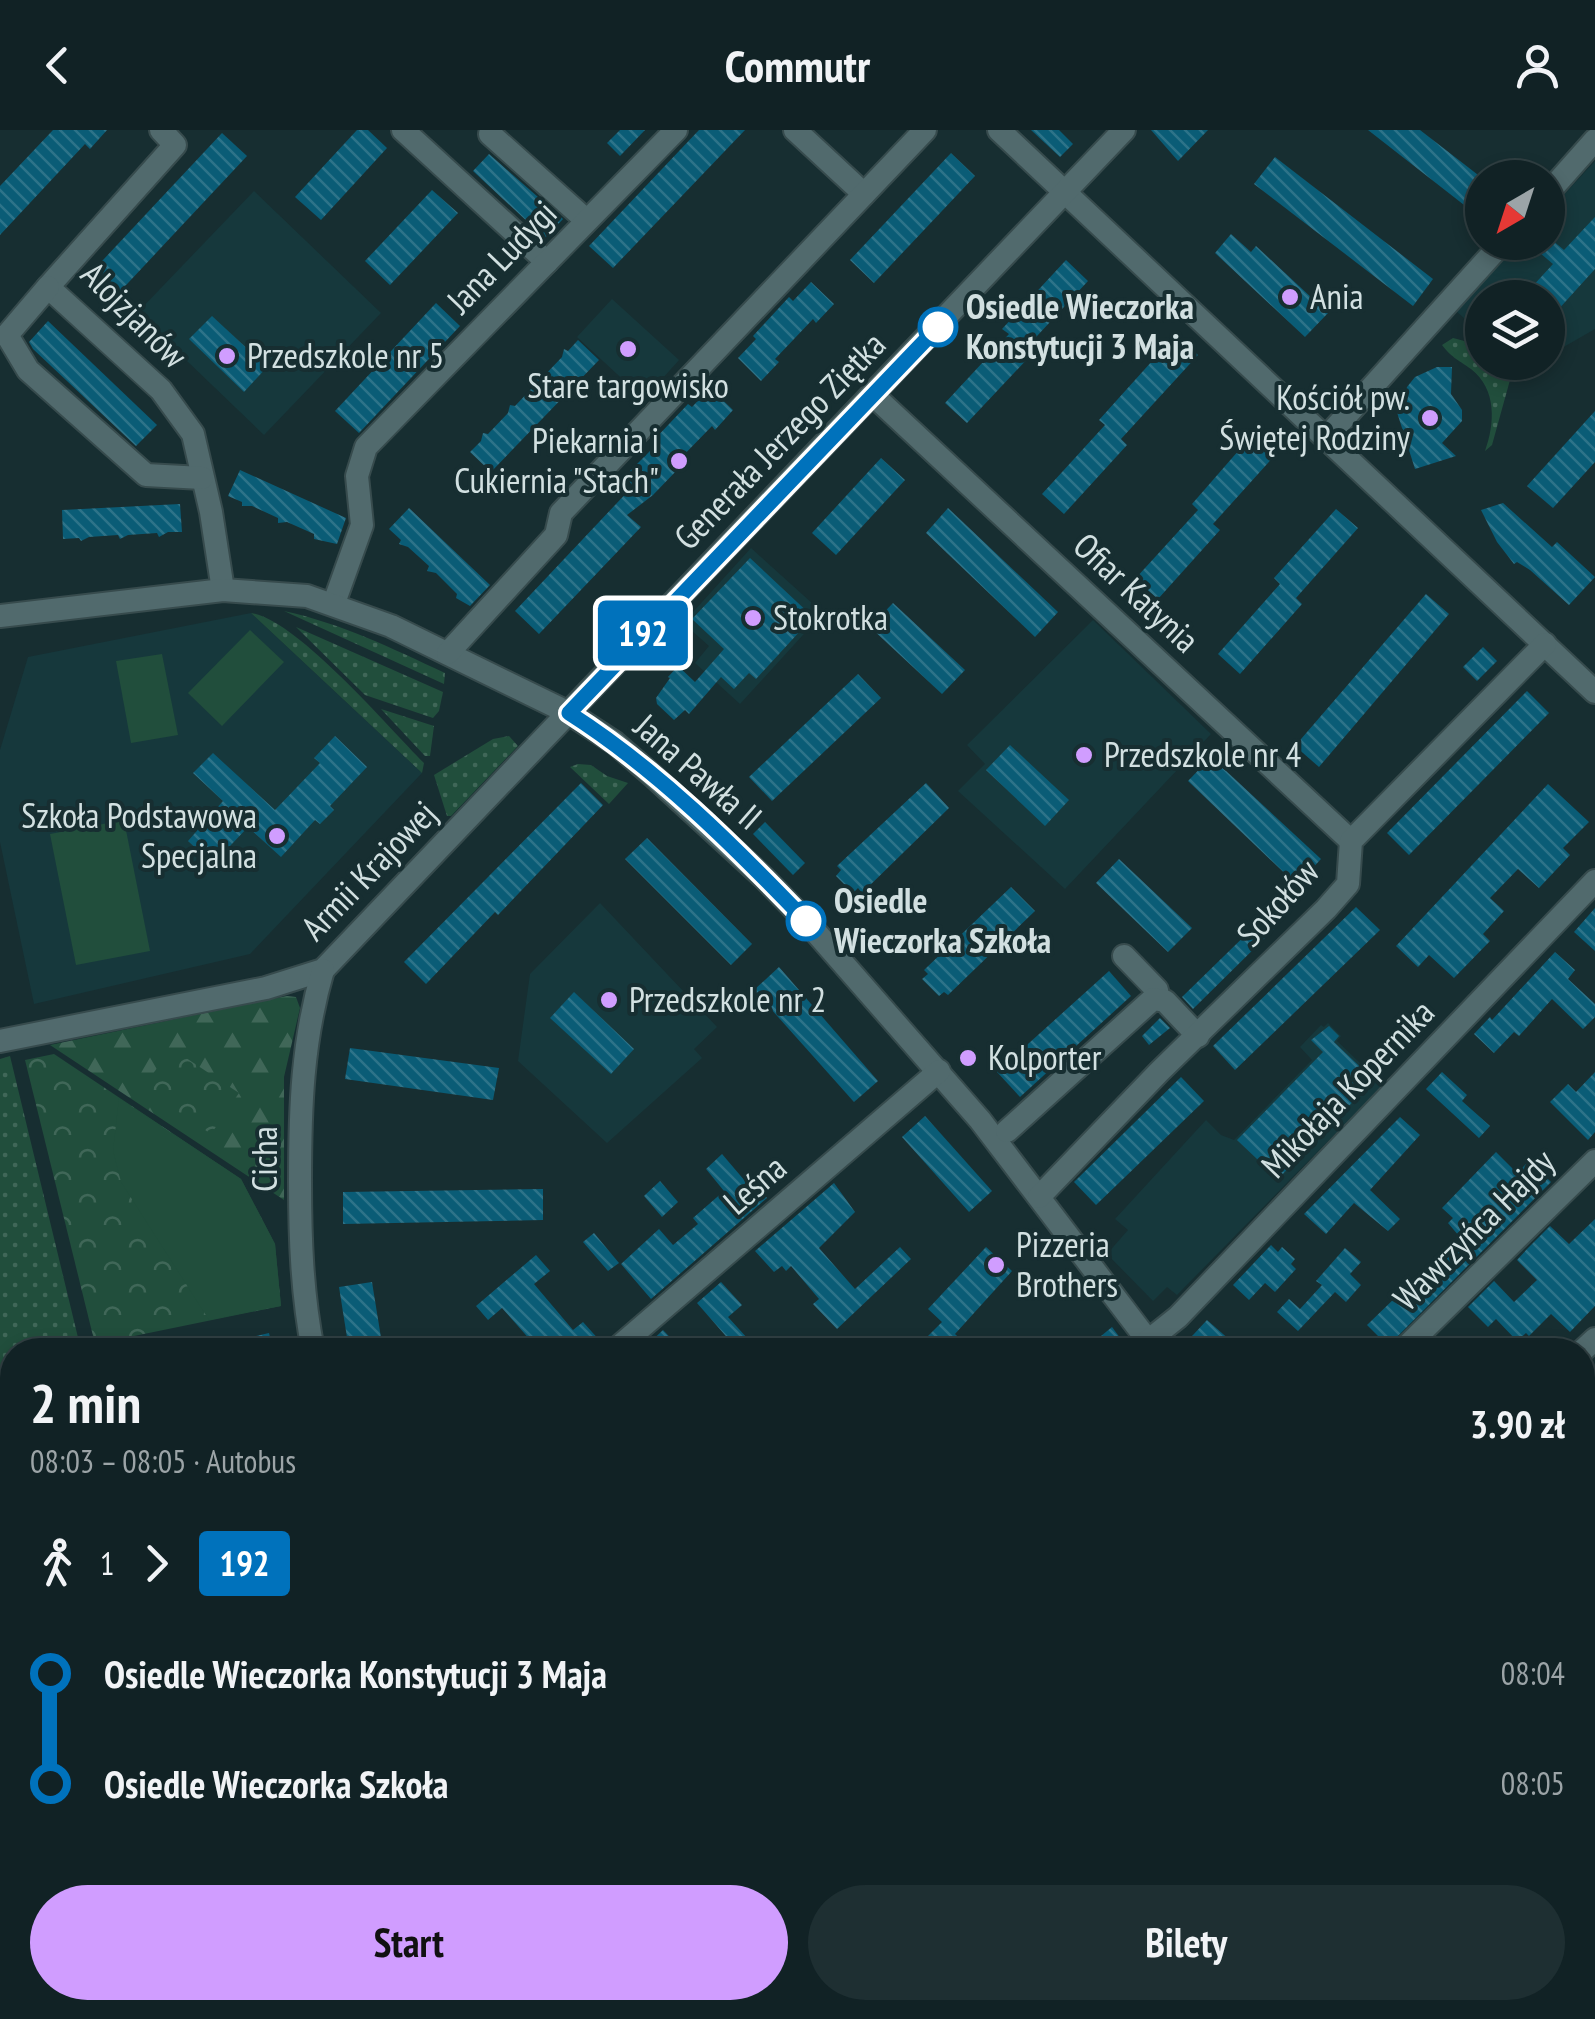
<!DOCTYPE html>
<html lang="pl">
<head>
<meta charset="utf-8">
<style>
  body { margin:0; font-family:"PT Sans Narrow",sans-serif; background:#1e2f32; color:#f1f3f6; height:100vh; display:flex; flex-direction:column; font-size:38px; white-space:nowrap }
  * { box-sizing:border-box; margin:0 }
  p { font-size:32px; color:#9ca4a7 }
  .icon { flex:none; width:55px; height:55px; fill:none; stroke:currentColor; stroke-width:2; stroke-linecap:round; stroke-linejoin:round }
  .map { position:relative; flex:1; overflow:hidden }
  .details { position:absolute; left:0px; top:1208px; width:1595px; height:682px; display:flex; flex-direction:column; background:#112225; border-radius:40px 40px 0 0; box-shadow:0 5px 15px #0003,0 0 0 2px #303f42 }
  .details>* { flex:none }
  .badge { padding:0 20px; border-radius:8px; font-size:35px; line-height:65px }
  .needle { width:65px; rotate:219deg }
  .fabs { position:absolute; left:1465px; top:30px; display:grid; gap:20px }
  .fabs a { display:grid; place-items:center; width:100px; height:100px; border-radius:50%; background:#112225; box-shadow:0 5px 15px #0003,0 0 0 2px #303f42; font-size:50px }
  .map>.badge { position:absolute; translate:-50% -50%; box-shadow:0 0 0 5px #fff }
  .legs { display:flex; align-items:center; gap:15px; height:110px; padding:0 30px; font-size:32px }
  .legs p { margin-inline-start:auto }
  .head { display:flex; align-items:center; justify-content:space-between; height:170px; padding:0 30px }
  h1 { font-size:55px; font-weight:600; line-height:75px }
  .primary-button { display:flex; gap:20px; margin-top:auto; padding:20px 30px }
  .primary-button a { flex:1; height:115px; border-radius:60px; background:#d09dff; color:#111; font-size:40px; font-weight:600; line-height:115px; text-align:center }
  .primary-button a+a { background:#1e2f32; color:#f1f3f6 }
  ul { padding:0 30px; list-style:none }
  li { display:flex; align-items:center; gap:35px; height:110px; font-size:38px }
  li i { display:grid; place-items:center; width:15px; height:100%; margin:0 12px; background:currentColor }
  li i::after { content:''; width:25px; height:25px; margin:-12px; border:8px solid; border-radius:50%; background:#112225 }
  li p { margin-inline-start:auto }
  li:first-child i { background:linear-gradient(#0000 50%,currentColor 0) }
  li:last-child i { background:linear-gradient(currentColor 50%,#0000 0) }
  header { display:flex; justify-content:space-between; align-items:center; height:130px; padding:0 30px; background:#112225; font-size:45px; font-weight:600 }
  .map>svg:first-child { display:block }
  .built { fill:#16383c }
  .grass { fill:url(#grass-dots) }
  .forest { fill:url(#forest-firs) }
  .park { fill:url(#park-crowns) }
  .pitch { fill:#214e3c }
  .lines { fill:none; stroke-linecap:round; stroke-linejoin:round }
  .stream { stroke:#01172a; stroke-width:5 }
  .building { fill:url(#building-back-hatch) }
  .minor-casing { stroke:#374b4d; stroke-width:26 }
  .minor { stroke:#516a6d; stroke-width:22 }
  .line-1-casing { stroke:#fff; stroke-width:22 }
  .line-1 { stroke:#0072bc; stroke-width:15 }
  .poi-dot { fill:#d09dff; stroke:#172e31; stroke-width:4 }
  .stop-1-dot { fill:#fff; stroke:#0072bc; stroke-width:5 }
  .labels { text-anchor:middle; stroke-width:8; stroke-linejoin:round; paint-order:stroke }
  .street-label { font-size:35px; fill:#d2e0e1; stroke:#172e31 }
  .poi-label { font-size:35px; fill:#d2e0e1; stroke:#172e31; text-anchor:start }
  .stop-label { font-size:35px; font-weight:bold; fill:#d2e0e1; stroke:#172e31; text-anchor:start }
</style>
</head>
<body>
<header><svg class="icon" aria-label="back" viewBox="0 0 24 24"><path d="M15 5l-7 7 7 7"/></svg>Commutr<svg class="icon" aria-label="person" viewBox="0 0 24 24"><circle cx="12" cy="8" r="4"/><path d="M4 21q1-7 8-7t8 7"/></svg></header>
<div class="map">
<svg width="1595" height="1889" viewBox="0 0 1595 1889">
  <defs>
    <pattern id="grass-dots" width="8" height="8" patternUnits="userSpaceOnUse" patternTransform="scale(2.5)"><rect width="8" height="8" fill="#214e3c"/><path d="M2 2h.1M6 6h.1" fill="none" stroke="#406758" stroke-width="1.8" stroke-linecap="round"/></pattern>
    <pattern id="forest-firs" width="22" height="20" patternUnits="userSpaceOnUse" patternTransform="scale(2.5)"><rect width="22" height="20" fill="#214e3c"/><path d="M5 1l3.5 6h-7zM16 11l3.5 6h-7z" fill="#406758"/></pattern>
    <pattern id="park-crowns" width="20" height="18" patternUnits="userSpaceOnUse" patternTransform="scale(2.5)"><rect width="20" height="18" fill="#214e3c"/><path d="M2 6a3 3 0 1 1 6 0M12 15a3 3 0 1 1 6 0" fill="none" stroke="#406758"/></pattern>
    <pattern id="building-back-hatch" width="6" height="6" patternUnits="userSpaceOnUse" patternTransform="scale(2.5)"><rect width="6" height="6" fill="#0a5c76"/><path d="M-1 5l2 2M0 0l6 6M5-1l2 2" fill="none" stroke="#2d7389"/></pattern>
  </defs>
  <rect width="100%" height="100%" fill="#172e31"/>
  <g class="built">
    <polygon points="1595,31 1595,199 1548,226 1548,168 1482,168 1482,204 1456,181 1519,113 1548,112 1548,82"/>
    <polygon points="254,61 381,183 264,305 137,183"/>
    <polygon points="612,169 679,230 644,269 577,207"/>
    <polygon points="751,418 823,483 740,574 695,533 709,516 683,493"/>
    <polygon points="251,483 422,643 250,824 34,874 0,712 0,620 28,527"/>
    <polygon points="1093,490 1211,604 1065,759 958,661 985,634 967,615"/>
    <polygon points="600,773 717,897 694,919 702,928 607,1013 518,931 530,844"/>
    <polygon points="1328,893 1341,906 1337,911 1383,955 1177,1165 1167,1157 1153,1171 1107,1124 1128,1100 1115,1089 1206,990 1221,1005 1234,1010 1312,930 1300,917 1321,895 1324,897"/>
  </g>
  <g class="grass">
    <path d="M1453,208L1468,212L1482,225V232L1490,233L1510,250L1492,315L1485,321C1495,294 1497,259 1471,239C1459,230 1453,229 1442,215Z"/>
    <path d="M284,481C343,494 391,518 445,543L444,554Z"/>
    <path d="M251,483C296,489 388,597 424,633L422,643Z"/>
    <polygon points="296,497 443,562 439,581 433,588 365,565"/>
    <polygon points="381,579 434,596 430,626 425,626"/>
    <polygon points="509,606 518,616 451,686 447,686 434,645 493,609"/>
    <polygon points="578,634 591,635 607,646 628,653 609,674 570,637"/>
    <polygon points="10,926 81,1220 12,1220 12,1461 0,1399 0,929"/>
    <polygon points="0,1668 12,1680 12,1878 512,1878 499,1889 0,1889"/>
  </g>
  <g class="forest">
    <polygon points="287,866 296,867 300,878 284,947 284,1070 50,915"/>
    <polygon points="0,1399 12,1461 12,1680 0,1668"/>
  </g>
  <g class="park">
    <polygon points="171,918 239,963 211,1004 143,958"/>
    <polygon points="54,924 241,1049 275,1114 281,1176 95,1214 25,930"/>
  </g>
  <g class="pitch">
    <polygon points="250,500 284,532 222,596 188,563"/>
    <polygon points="162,524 178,605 131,613 116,531"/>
    <polygon points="124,690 150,821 76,835 50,704"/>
    <polygon points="119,968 241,1049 275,1114 281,1176 209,1190 121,1052 113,1021"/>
  </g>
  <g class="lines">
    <g class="stream">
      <polyline points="0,1451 12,1512"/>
      <polyline points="95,1878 98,1889"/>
    </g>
  </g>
  <g class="building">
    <polygon points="53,0 107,0 90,19 85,14 0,105 0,56"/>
    <polygon points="357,0 368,0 387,18 321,90 295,67"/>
    <polygon points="620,0 645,0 620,26 607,13"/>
    <polygon points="699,0 745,0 613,138 589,116"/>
    <polygon points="1031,0 1059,0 1073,14 1060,27"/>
    <polygon points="1151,0 1208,0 1178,31"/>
    <polygon points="1368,0 1420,0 1482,48 1482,89"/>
    <polygon points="222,3 247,26 113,169 88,146"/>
    <polygon points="951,23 975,46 874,153 850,130"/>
    <polygon points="489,24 563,89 545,108 473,41"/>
    <polygon points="1275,27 1433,149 1413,176 1254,54"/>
    <polygon points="432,60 458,83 390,155 365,131"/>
    <polygon points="1595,87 1595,139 1556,182 1548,175 1548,168 1539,168 1530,159 1553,134 1540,123 1552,110 1564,120"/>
    <polygon points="1231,104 1251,122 1256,116 1328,183 1305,207 1215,123"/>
    <polygon points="1066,130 1088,151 1025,219 1031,225 967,293 945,273 1009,204 1002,199"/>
    <polygon points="811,152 834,174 816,193 813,189 775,229 779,232 761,251 738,228 756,209 753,206 789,167 793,171"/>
    <polygon points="436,173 460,196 359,303 335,281"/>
    <polygon points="212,186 267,237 244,262 189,209"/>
    <polygon points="48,191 157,295 136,316 33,219 29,212"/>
    <polygon points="578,210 599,230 491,342 470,322 481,311 483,303 488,304 508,283 510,275 515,276 534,256 537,246 542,248 562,227 564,219 568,221"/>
    <polygon points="1186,214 1198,225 1121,309 1127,315 1064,384 1042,364 1105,295 1099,290 1162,220 1171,229"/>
    <polygon points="1437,237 1452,237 1451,264 1462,280 1462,291 1442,313 1456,326 1415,339 1395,276 1401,277 1407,257 1415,247"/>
    <polygon points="710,258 733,280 715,300 712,296 675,334 679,338 653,365 627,385 641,397 539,504 515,481 633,356 625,346 656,315 652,312 688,274 692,277"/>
    <polygon points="1595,281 1595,332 1553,378 1527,356"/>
    <polygon points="1253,304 1276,324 1213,394 1220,400 1158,469 1135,449 1198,380 1192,374"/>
    <polygon points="881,328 905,350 836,425 812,403"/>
    <polygon points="240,340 346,388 337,414 314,409 314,404 287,392 278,393 278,388 252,376 242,376 242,372 228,366"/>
    <polygon points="1503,373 1552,417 1557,412 1595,447 1569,475 1530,440 1517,432 1514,434 1497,412 1481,380"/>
    <polygon points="180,374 182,402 168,402 159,407 157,403 128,405 120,409 118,405 89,407 81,411 79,408 63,409 62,380"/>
    <polygon points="409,378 490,455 470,476 456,468 457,464 436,443 427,441 429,436 408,417 399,414 401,410 389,399"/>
    <polygon points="948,378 1058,482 1035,507 926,403"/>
    <polygon points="1336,379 1358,398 1296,468 1302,474 1240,544 1218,524 1280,454 1274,448"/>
    <polygon points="750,428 813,487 756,549 749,543 734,559 721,547 689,584 685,580 674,590 657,574 656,568 670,548 668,547 678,536 695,552 724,519 692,489"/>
    <polygon points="1426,464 1449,484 1319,637 1295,616"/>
    <polygon points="893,473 965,540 942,564 870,497"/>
    <polygon points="1483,517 1497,531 1477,551 1463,537"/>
    <polygon points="858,544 881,568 772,671 749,647"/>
    <polygon points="1527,561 1549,583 1409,725 1387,703"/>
    <polygon points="335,606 367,637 330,676 334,680 320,694 315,690 281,727 248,697 213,734 188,711 223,671 193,643 213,623 275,680 320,633 314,628"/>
    <polygon points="1010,615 1069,670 1045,696 986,640"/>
    <polygon points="1211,627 1321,729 1297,755 1188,651"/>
    <polygon points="581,653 603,675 498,785 495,782 426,854 404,832"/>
    <polygon points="926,653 949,678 862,763 858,758 853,763 836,746 841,740 837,736"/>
    <polygon points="1548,654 1589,692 1563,718 1570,725 1539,758 1518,739 1490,768 1504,781 1483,804 1490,811 1454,848 1429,825 1418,837 1396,816"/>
    <polygon points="765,692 805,733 793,745 753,704"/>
    <polygon points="647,708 752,814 731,835 625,729"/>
    <polygon points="1119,729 1192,798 1168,822 1096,753"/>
    <polygon points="1011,757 1035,781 948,865 944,862 939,866 922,849 928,844 924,840"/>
    <polygon points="1356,777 1380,800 1235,940 1213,916"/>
    <polygon points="1595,778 1595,821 1574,802"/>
    <polygon points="1263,788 1274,799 1193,879 1182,867"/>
    <polygon points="1555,822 1575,840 1568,849 1595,874 1595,887 1583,899 1552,869 1519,906 1514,902 1494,923 1474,904 1490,887 1492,890"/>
    <polygon points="779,837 878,951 854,972 754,860"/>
    <polygon points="1109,841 1131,866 1020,967 997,942"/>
    <polygon points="574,862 634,919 611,944 550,888"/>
    <polygon points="1160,888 1170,898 1149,915 1142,906"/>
    <polygon points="1329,896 1339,906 1334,912 1374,950 1278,1049 1237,1010 1323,922 1311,910"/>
    <polygon points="350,918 499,938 493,970 345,949"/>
    <polygon points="1442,942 1467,965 1462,971 1490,996 1479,1008 1426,959"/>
    <polygon points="1595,942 1595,1002 1588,1010 1550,972 1568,954 1576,962"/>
    <polygon points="1181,947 1204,971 1096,1075 1074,1052"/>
    <polygon points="925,986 992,1061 969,1082 902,1007"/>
    <polygon points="1400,987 1420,1005 1370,1060 1400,1089 1388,1101 1354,1073 1326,1104 1304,1084"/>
    <polygon points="1496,1022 1517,1043 1529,1031 1551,1052 1388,1216 1367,1195 1459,1106 1448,1093 1453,1088 1442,1078"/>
    <polygon points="722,1024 745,1051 748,1048 767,1068 651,1169 621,1134 659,1099 673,1115 698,1094 693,1088 724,1061 706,1039"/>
    <polygon points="660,1051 678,1072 662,1087 644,1066"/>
    <polygon points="834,1053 855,1082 819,1118 855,1159 900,1117 911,1129 837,1199 813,1174 819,1169 791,1136 786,1141 782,1136 774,1142 755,1121"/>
    <polygon points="543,1059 543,1090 343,1094 343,1062"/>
    <polygon points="1595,1089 1595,1176 1570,1202 1551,1184 1529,1206 1526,1203 1517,1211 1496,1189 1488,1197 1468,1177 1494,1151 1514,1172 1537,1150 1517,1130 1528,1118 1550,1096 1569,1114"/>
    <polygon points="594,1103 619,1133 608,1141 583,1112"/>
    <polygon points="1271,1115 1278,1122 1282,1117 1295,1129 1291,1134 1296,1139 1275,1162 1265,1153 1249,1170 1233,1155"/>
    <polygon points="986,1117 1012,1141 955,1204 972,1220 914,1220 942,1192 928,1179"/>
    <polygon points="1345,1118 1361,1132 1350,1144 1361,1155 1346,1172 1335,1162 1298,1201 1277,1182 1289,1169 1300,1179 1322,1155 1316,1151"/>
    <polygon points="536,1125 550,1141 534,1154 573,1200 583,1192 601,1212 592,1220 539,1220 502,1178 488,1190 476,1176"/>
    <polygon points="372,1152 383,1220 349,1220 339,1157"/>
    <polygon points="721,1152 742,1175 728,1187 758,1220 738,1220 697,1173"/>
    <polygon points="1207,1190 1231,1211 1223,1220 1179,1220"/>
    <polygon points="1112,1197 1129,1220 1084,1220"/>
    <polygon points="663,1200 682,1220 642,1220"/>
    <polygon points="269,1203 273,1220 224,1220 223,1214"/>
  </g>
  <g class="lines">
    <defs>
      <g id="minor">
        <polyline points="161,0 175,15 48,157 161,260 193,304 211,382 223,460"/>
        <polyline points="403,0 547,132"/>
        <polyline points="795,0 864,64"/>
        <polyline points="999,0 1595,562"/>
        <polyline points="490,4 586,90"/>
        <polyline points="1548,63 1595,10"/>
        <polyline points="48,157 7,205 28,240 146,345 202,348"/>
        <polyline points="873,265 1351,711"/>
        <polyline points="1326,308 1503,112"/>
        <polyline points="334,473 362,395 357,346 366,317 676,0"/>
        <polyline points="0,486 223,460 307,466 391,496 569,583 615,613 653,646 764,748 806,791 980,990 1155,1220"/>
        <polyline points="448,523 556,405 561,383 925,0"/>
        <polyline points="1124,826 1157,860 1158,868"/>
        <polyline points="0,911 266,858 323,840 1124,0"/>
        <polyline points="1007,1001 1153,869 1165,871 1198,906"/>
        <polyline points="1039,1067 1159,942 1326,779 1348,754 1351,711 1545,514"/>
        <polyline points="1148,1211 1178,1187 1595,751"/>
        <path d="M313,1220C302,1164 300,1109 300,1052C300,979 302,911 323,840"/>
        <polyline points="615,1220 939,941"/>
        <polyline points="1403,1220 1595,1031"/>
        <polyline points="1582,1221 1595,1209"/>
        <polyline points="1582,1455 1595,1442"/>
        <polyline points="1582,1740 1595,1754"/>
        <polyline points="491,1889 504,1878"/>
        <polyline points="1030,1889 1043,1878"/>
      </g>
    </defs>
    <use href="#minor" class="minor-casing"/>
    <use href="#minor" class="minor"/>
  </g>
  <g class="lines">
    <defs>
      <path id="line-1" d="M806,791C734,716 657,639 569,583L938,197"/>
    </defs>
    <use href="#line-1" class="line-1-casing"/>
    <use href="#line-1" class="line-1"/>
  </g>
  <g class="poi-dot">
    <circle cx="1290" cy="167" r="10"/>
    <circle cx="628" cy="219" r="10"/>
    <circle cx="227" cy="226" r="10"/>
    <circle cx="1430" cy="288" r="10"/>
    <circle cx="679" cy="331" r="10"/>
    <circle cx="753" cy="488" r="10"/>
    <circle cx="1084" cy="625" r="10"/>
    <circle cx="277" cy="706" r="10"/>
    <circle cx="609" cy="870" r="10"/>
    <circle cx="968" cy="928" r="10"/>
    <circle cx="996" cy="1135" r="10"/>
  </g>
  <g class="stop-1-dot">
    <circle cx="938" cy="197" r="18"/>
    <circle cx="806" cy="791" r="18"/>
  </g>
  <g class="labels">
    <g class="street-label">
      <text transform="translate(502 127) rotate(-46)" y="12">Jana Ludygi</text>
      <text transform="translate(134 185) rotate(45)" y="12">Alojzjanów</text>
      <text transform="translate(780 311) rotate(-46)" y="12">Generała Jerzego Ziętka</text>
      <text transform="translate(1136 463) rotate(43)" y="12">Ofiar Katynia</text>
      <text transform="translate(698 642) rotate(41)" y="12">Jana Pawła II</text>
      <text transform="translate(369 741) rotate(-46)" y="12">Armii Krajowej</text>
      <text transform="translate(1278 773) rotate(-48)" y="12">Sokołów</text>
      <text transform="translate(1348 959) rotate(-46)" y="12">Mikołaja Kopernika</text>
      <text transform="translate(265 1029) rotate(-90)" y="12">Cicha</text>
      <text transform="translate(755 1055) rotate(-41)" y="12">Leśna</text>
      <text transform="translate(1474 1100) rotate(-45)" y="12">Wawrzyńca Hajdy</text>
    </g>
    <g class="poi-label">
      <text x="1310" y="179">Ania</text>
      <text x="247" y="238">Przedszkole nr 5</text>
      <text x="628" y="268" text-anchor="middle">Stare targowisko</text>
      <text x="1410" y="280" text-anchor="end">Kościół pw.<tspan x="1410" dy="40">Świętej Rodziny</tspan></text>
      <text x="659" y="323" text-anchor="end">Piekarnia i<tspan x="659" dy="40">Cukiernia "Stach"</tspan></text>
      <text x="773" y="500">Stokrotka</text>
      <text x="1104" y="637">Przedszkole nr 4</text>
      <text x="257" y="698" text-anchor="end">Szkoła Podstawowa<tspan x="257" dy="40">Specjalna</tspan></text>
      <text x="629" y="882">Przedszkole nr 2</text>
      <text x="988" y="940">Kolporter</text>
      <text x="1016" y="1127">Pizzeria<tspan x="1016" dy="40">Brothers</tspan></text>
    </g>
    <g class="stop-label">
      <text x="966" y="189">Osiedle Wieczorka<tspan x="966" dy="40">Konstytucji 3 Maja</tspan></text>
      <text x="834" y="783">Osiedle<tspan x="834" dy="40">Wieczorka Szkoła</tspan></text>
    </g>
  </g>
</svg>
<div class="fabs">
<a><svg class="needle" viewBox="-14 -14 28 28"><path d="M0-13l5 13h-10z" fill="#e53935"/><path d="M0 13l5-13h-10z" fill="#9ca4a7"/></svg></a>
<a><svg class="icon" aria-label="layers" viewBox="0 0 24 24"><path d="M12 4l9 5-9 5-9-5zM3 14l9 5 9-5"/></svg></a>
</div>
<b class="badge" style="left:643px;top:503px;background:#0072bc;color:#fff">192</b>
<section class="details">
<div class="head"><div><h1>2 min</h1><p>08:03 – 08:05 · Autobus</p></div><b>3.90 zł</b></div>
<div class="legs"><svg class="icon" aria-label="walk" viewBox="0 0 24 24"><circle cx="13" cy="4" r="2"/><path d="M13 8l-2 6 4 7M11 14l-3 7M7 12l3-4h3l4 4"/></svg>1<svg class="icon" aria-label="forward" viewBox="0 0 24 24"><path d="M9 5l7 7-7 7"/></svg><b class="badge" style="background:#0072bc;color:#fff">192</b></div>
<ul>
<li><i style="color:#0072bc"></i><b>Osiedle Wieczorka Konstytucji 3 Maja</b><p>08:04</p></li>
<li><i style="color:#0072bc"></i><b>Osiedle Wieczorka Szkoła</b><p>08:05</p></li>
</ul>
<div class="primary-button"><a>Start</a><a>Bilety</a></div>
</section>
</div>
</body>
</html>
